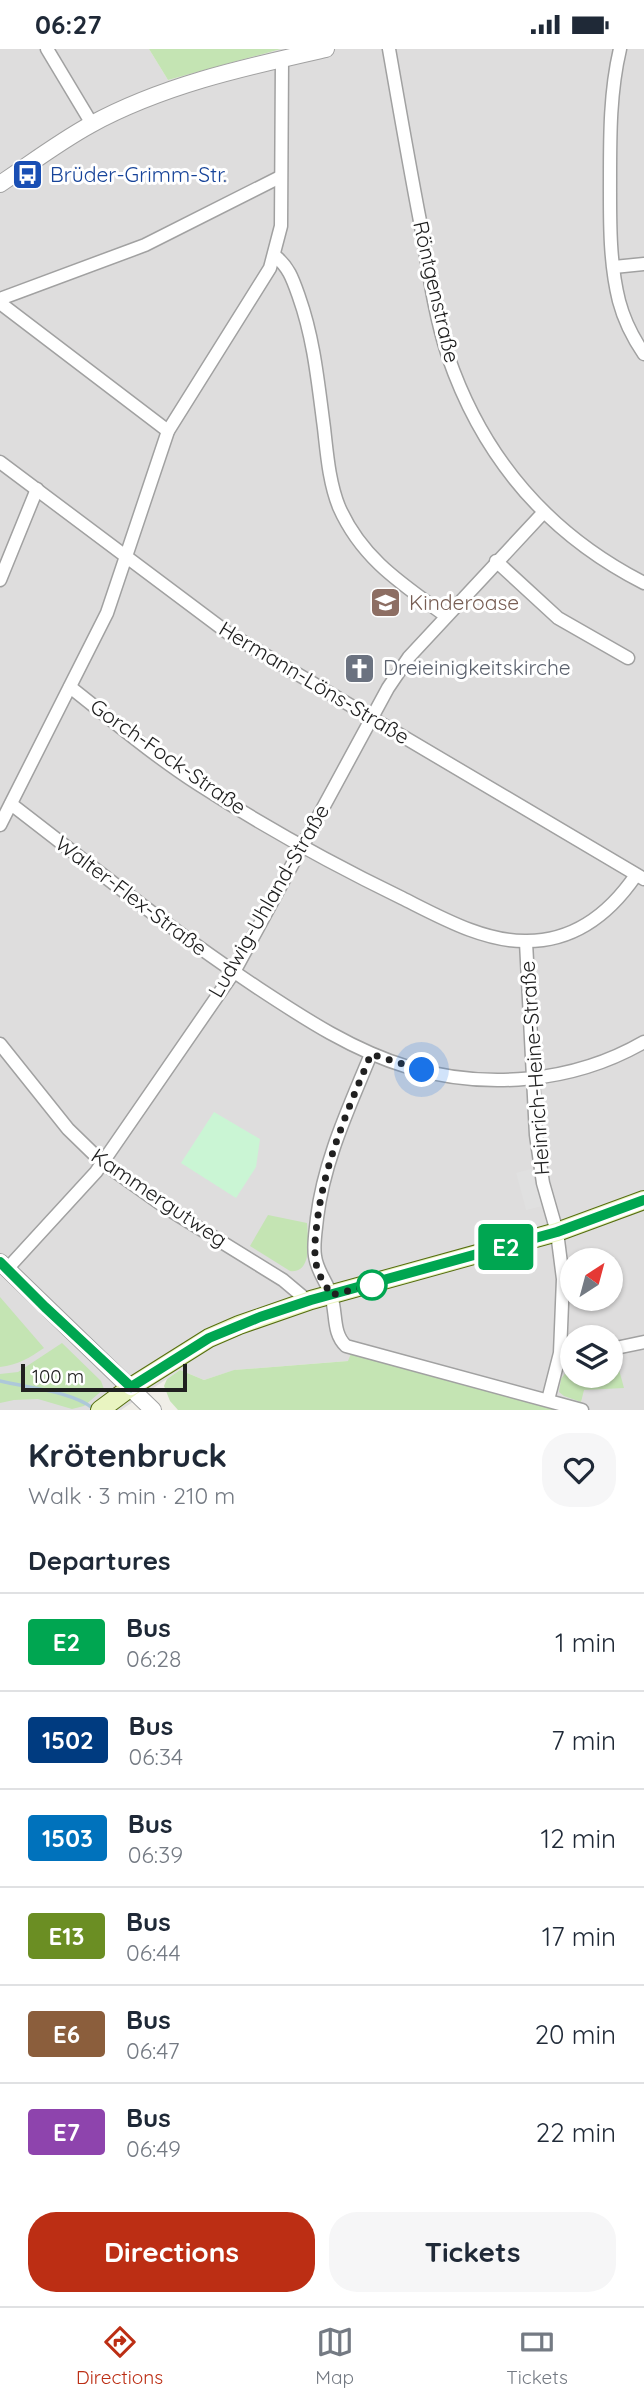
<!DOCTYPE html>
<html lang="en">
<head>
<meta charset="utf-8">
<style>
  body { margin:0; font-family:Quicksand,sans-serif; background:#f6f6f7; color:#1f2937; height:100vh; display:flex; flex-direction:column; font-size:26px; white-space:nowrap }
  * { box-sizing:border-box; margin:0 }
  p { font-size:23px; color:#747a83 }
  .icon { flex:none; width:38px; height:38px; fill:none; stroke:currentColor; stroke-width:2; stroke-linecap:round; stroke-linejoin:round }
  .map { position:relative; height:1361px; overflow:hidden }
  .details { display:flex; flex-direction:column; background:#fff; flex:1 }
  .details>* { flex:none }
  .badge { padding:0 14px; border-radius:5px; font-size:24px; line-height:46px }
  .needle { width:46px; rotate:36deg }
  .controls { position:absolute; left:560px; top:1199px; display:grid; gap:14px }
  .controls a { display:grid; place-items:center; width:63px; height:63px; border-radius:50%; background:#fff; box-shadow:0 2px 5px #0004; font-size:35px }
  .scale { position:absolute; left:21px; bottom:18px; width:166px; box-sizing:border-box; padding-left:7px; border:4px solid #202020; border-top:0; font-size:19px; line-height:24px; white-space:nowrap; color:#202020; -webkit-text-stroke:5px #fff; paint-order:stroke }
  .you { position:absolute; width:35px; height:35px; margin:-18px; border:5px solid #fff; border-radius:50%; background:#1a73e8; box-shadow:0 0 0 10px #1a73e833 }
  .map>.badge { position:absolute; translate:-50% -50%; box-shadow:0 0 0 4px #fff }
  h2 { padding:0 28px; font-size:26px; line-height:63px }
  .round { display:grid; place-items:center; flex:none; width:74px; height:74px; border-radius:28px; background:#f6f6f7 }
  .summary { display:flex; align-items:center; justify-content:space-between; height:119px; padding:0 28px }
  h1 { font-size:33px; font-weight:700; line-height:52px }
  .cta { display:flex; gap:14px; margin-top:auto; padding:14px 28px }
  .cta a { flex:1; height:80px; border-radius:28px; background:#bc2e14; color:#fff; font-size:28px; font-weight:700; line-height:80px; text-align:center }
  .cta a+a { background:#f6f6f7; color:#1f2937 }
  ul { padding:0; list-style:none }
  li { display:flex; align-items:center; gap:21px; height:98px; padding:0 28px; border-top:2px solid #e0e1e3 }
  li div { flex:1 }
  li b { display:block; font-size:26px }
  li em { font-style:normal }
  li .badge { min-width:77px; font-weight:700; text-align:center }
  .status { display:flex; justify-content:space-between; align-items:center; height:49px; padding:0 35px; background:#fff; direction:ltr }
  .status svg { height:19px; fill:currentColor }
  .menu { display:flex; justify-content:space-around; align-items:center; height:98px; border-top:2px solid #e0e1e3; background:#fff; font-size:19px; color:#747a83 }
  .menu a { display:grid; justify-items:center; gap:4px }
  .menu .active { color:#bc2e14 }
  .map>svg:first-child { display:block }
  .residential { fill:#dedddd; fill-rule:evenodd }
  .grass { fill:#c4e4b3 }
  .park { fill:#caf5d4 }
  .parking { fill:#e0e0e0 }
  .lines { fill:none; stroke-linecap:round; stroke-linejoin:round }
  .stream { stroke:#adc8d9; stroke-width:3.5 }
  .minor-casing { stroke:#a1a1a1; stroke-width:15 }
  .tertiary-casing { stroke:#a1a1a1; stroke-width:18 }
  .secondary-casing { stroke:#556e10; stroke-width:20 }
  .minor { stroke:#fff; stroke-width:12 }
  .tertiary { stroke:#fff; stroke-width:16 }
  .secondary { stroke:#e9f4c1; stroke-width:18 }
  .line-casing { stroke:#fff; stroke-width:16 }
  .line { stroke:#00a651; stroke-width:10 }
  .walk { stroke:#202020; stroke-width:7; stroke-dasharray:0 12.6 }
  .stop-dot { fill:#fff; stroke:#00a651; stroke-width:3.5 }
  .labels { text-anchor:middle; stroke-width:6; stroke-linejoin:round; paint-order:stroke }
  .transit-label { font-size:21px; fill:#164399; stroke:#fff; text-anchor:start }
  .street-label { font-size:21px; fill:#202020; stroke:#fff }
  .education-label { font-size:21px; fill:#785e54; stroke:#fff; text-anchor:start }
  .worship-label { font-size:21px; fill:#5b616d; stroke:#fff; text-anchor:start }
</style>
</head>
<body>
<div class="status"><b>06:27</b><svg viewBox="0 0 49 12"><path d="M0 12V9h3v3zM5 12V6h3v6zM10 12V3h3v9zM15 12V0h3v12zM26 1h20v11H26zM47 4h2v5h-2z"/></svg></div>
<div class="map">
<svg width="644" height="1361" viewBox="0 0 644 1361">
  <rect width="100%" height="100%" fill="#f0eee8"/>
  <path class="residential" d="M0,0H149L168,31L281,0H644V1361H564L348,1312L235,1321L204,1331L180,1321L121,1361H0ZM572,1211H611V1250H572ZM572,1288H611V1326H572Z"/>
  <g class="grass">
    <polygon points="149,0 281,0 168,31"/>
    <path d="M268,1166L307,1174C308,1189 313,1225 290,1222L250,1197Z"/>
    <path d="M0,1248L44,1299C29,1309 18,1316 0,1318Z"/>
    <polygon points="62,1294 101,1332 104,1340 84,1357 72,1360 38,1350 14,1351 0,1354 0,1325 18,1323"/>
    <polygon points="352,1302 564,1361 178,1361 170,1352 164,1337 167,1330 180,1321 204,1331 234,1321 348,1312"/>
    <polygon points="572,1315 572,1326 611,1326 611,1315 612,1317 618,1317 624,1339 584,1341 581,1353 564,1347 559,1343 561,1330"/>
  </g>
  <polygon class="park" points="214,1063 260,1090 256,1118 236,1149 181,1114"/>
  <polygon class="parking" points="531,1120 542,1157 526,1161 516,1124"/>
  <g class="lines">
    <path class="stream" d="M0,1332C28,1339 72,1342 94,1360"/>
    <defs>
      <g id="minor">
        <polyline points="47,0 92,75"/>
        <path d="M389,0C399,57 409,115 420,172C428,217 434,264 448,307C483,409 548,485 644,534"/>
        <path d="M620,0C610,42 610,86 610,129C610,169 609,212 619,252C624,271 633,289 644,305"/>
        <path d="M275,207C289,218 293,231 299,248C314,290 318,334 324,379C327,405 329,433 339,458C362,510 402,535 446,567"/>
        <polyline points="614,218 644,215"/>
        <polyline points="0,250 145,196 280,128"/>
        <polyline points="0,254 168,382"/>
        <polyline points="0,413 228,584 644,830"/>
        <polyline points="496,512 558,569 628,609"/>
        <polyline points="0,531 37,440"/>
        <path d="M70,638C112,671 153,706 198,735C263,777 332,815 402,849C440,868 484,893 527,892C575,892 610,864 636,826"/>
        <path d="M11,755C93,818 172,882 258,939C305,970 354,1002 408,1018C486,1041 573,1034 644,993"/>
        <polyline points="0,776 107,564 168,382 270,219 281,177 282,10"/>
        <polyline points="526,893 536,1086 543,1134 557,1183 563,1230 560,1304 548,1351"/>
        <polyline points="0,995 68,1080 103,1114 165,1158 283,1231 308,1252"/>
        <path d="M371,1005C349,1059 324,1111 317,1169C316,1181 313,1195 315,1207C317,1223 327,1232 331,1247C337,1264 332,1284 346,1297L582,1361"/>
        <polyline points="7,1220 96,1123 234,923 388,639 409,608 543,464"/>
        <polyline points="611,1300 644,1293"/>
      </g>
      <g id="tertiary">
        <path d="M0,135C30,115 59,93 90,76C163,36 246,18 326,0"/>
        <polyline points="0,1213 153,1361"/>
      </g>
      <polyline id="secondary" points="100,1361 131,1338 209,1289 239,1276 311,1251 557,1183 644,1151"/>
    </defs>
    <use href="#minor" class="minor-casing"/>
    <use href="#tertiary" class="tertiary-casing"/>
    <use href="#secondary" class="secondary-casing"/>
    <use href="#minor" class="minor"/>
    <use href="#tertiary" class="tertiary"/>
    <use href="#secondary" class="secondary"/>
  </g>
  <g class="lines">
    <defs>
      <polyline id="line" points="0,1213 45,1258 131,1338 209,1289 260,1268 311,1251 557,1183 644,1151"/>
    </defs>
    <use href="#line" class="line-casing"/>
    <use href="#line" class="line"/>
    <path class="walk" d="M372,1236L331,1246C327,1238 321,1230 318,1222C313,1207 315,1190 317,1174C324,1114 348,1061 371,1005L422,1021"/>
  </g>
  <defs>
    <symbol id="bus-square" viewBox="-11 -11 22 22"><rect x="-9" y="-9" width="18" height="18" rx="4" fill="#1a4fb4" stroke="#fff"/><path d="M-5-6H5V4H4V6H2V4H-2V6H-4V4H-5ZM-3.5-4V0h7V-4ZM-3.5 1.2v1.5H-2V1.2ZM2 1.2v1.5H3.5V1.2Z" fill="#fff"/></symbol>
    <symbol id="school-square" viewBox="-11 -11 22 22"><rect x="-9" y="-9" width="18" height="18" rx="4" fill="#8d6e63" stroke="#fff"/><path d="M0-5L7-2L0 1L-7-2ZM-4 1L0 2.5L4 1V4Q0 6-4 4Z" fill="#fff"/></symbol>
    <symbol id="church-square" viewBox="-11 -11 22 22"><rect x="-9" y="-9" width="18" height="18" rx="4" fill="#6b7280" stroke="#fff"/><path d="M-1.2-6h2.4v3.5h3.3v2.4h-3.3V6h-2.4V-.1h-3.3v-2.4h3.3Z" fill="#fff"/></symbol>
  </defs>
  <g fill-rule="evenodd">
    <use href="#bus-square" x="10" y="108" width="35" height="35"/>
    <use href="#school-square" x="368" y="536" width="35" height="35"/>
    <use href="#church-square" x="342" y="602" width="35" height="35"/>
  </g>
  <circle class="stop-dot" cx="372" cy="1236" r="14"/>
  <g class="labels">
    <g class="transit-label">
      <text x="50" y="133">Brüder-Grimm-Str.</text>
    </g>
    <g class="street-label">
      <text transform="translate(436 243) rotate(77)" y="7">Röntgenstraße</text>
      <text transform="translate(314 634) rotate(31)" y="7">Hermann-Löns-Straße</text>
      <text transform="translate(168 708) rotate(35)" y="7">Gorch-Fock-Straße</text>
      <text transform="translate(131 847) rotate(37)" y="7">Walter-Flex-Straße</text>
      <text transform="translate(269 852) rotate(-60)" y="7">Ludwig-Uhland-Straße</text>
      <text transform="translate(535 1019) rotate(-94)" y="7">Heinrich-Heine-Straße</text>
      <text transform="translate(159 1149) rotate(34)" y="7">Kammergutweg</text>
    </g>
    <g class="education-label">
      <text x="409" y="561">Kinderoase</text>
    </g>
    <g class="worship-label">
      <text x="383" y="626">Dreieinigkeitskirche</text>
    </g>
  </g>
</svg>
<div class="controls">
<a><svg class="needle" viewBox="-14 -14 28 28"><path d="M0-13l5 13h-10z" fill="#e53935"/><path d="M0 13l5-13h-10z" fill="#747a83"/></svg></a>
<a><svg class="icon" aria-label="layers" viewBox="0 0 24 24"><path d="M12 4l9 5-9 5-9-5zM3 14l9 5 9-5"/></svg></a>
</div>
<div class="scale">100 m</div>
<div class="you" style="left:422px;top:1021px"></div>
<b class="badge" style="left:506px;top:1198px;background:#00a651;color:#fff">E2</b>
</div>
<section class="details">
<div class="summary"><div><h1>Krötenbruck</h1><p>Walk · 3 min · 210 m</p></div><a class="round"><svg class="icon" aria-label="heart" viewBox="0 0 24 24"><path d="M12 20l-8-8c-3-5 5-10 8-4 3-6 11-1 8 4z"/></svg></a></div>
<h2>Departures</h2>
<ul>
<li><span class="badge" style="background:#00a651;color:#fff">E2</span><div><b>Bus</b><p>06:28</p></div><em>1 min</em></li>
<li><span class="badge" style="background:#003b80;color:#fff">1502</span><div><b>Bus</b><p>06:34</p></div><em>7 min</em></li>
<li><span class="badge" style="background:#0072bc;color:#fff">1503</span><div><b>Bus</b><p>06:39</p></div><em>12 min</em></li>
<li><span class="badge" style="background:#6b8e23;color:#fff">E13</span><div><b>Bus</b><p>06:44</p></div><em>17 min</em></li>
<li><span class="badge" style="background:#8b5e3c;color:#fff">E6</span><div><b>Bus</b><p>06:47</p></div><em>20 min</em></li>
<li><span class="badge" style="background:#8e44ad;color:#fff">E7</span><div><b>Bus</b><p>06:49</p></div><em>22 min</em></li>
</ul>
<div class="cta"><a>Directions</a><a>Tickets</a></div>
</section>
<nav class="menu">
<a class="active"><svg class="icon" aria-label="directions" viewBox="0 0 24 24"><path d="M12 3l9 9-9 9-9-9zM9 14v-3h6M13 9l2 2-2 2"/></svg>Directions</a>
<a><svg class="icon" aria-label="map" viewBox="0 0 24 24"><path d="M3 6l6-2 6 2 6-2v14l-6 2-6-2-6 2zM9 4v14M15 6v14"/></svg>Map</a>
<a><svg class="icon" aria-label="tickets" viewBox="0 0 24 24"><path d="M3 7h18v10H3zM15 7v10"/></svg>Tickets</a>
</nav>
</body>
</html>
